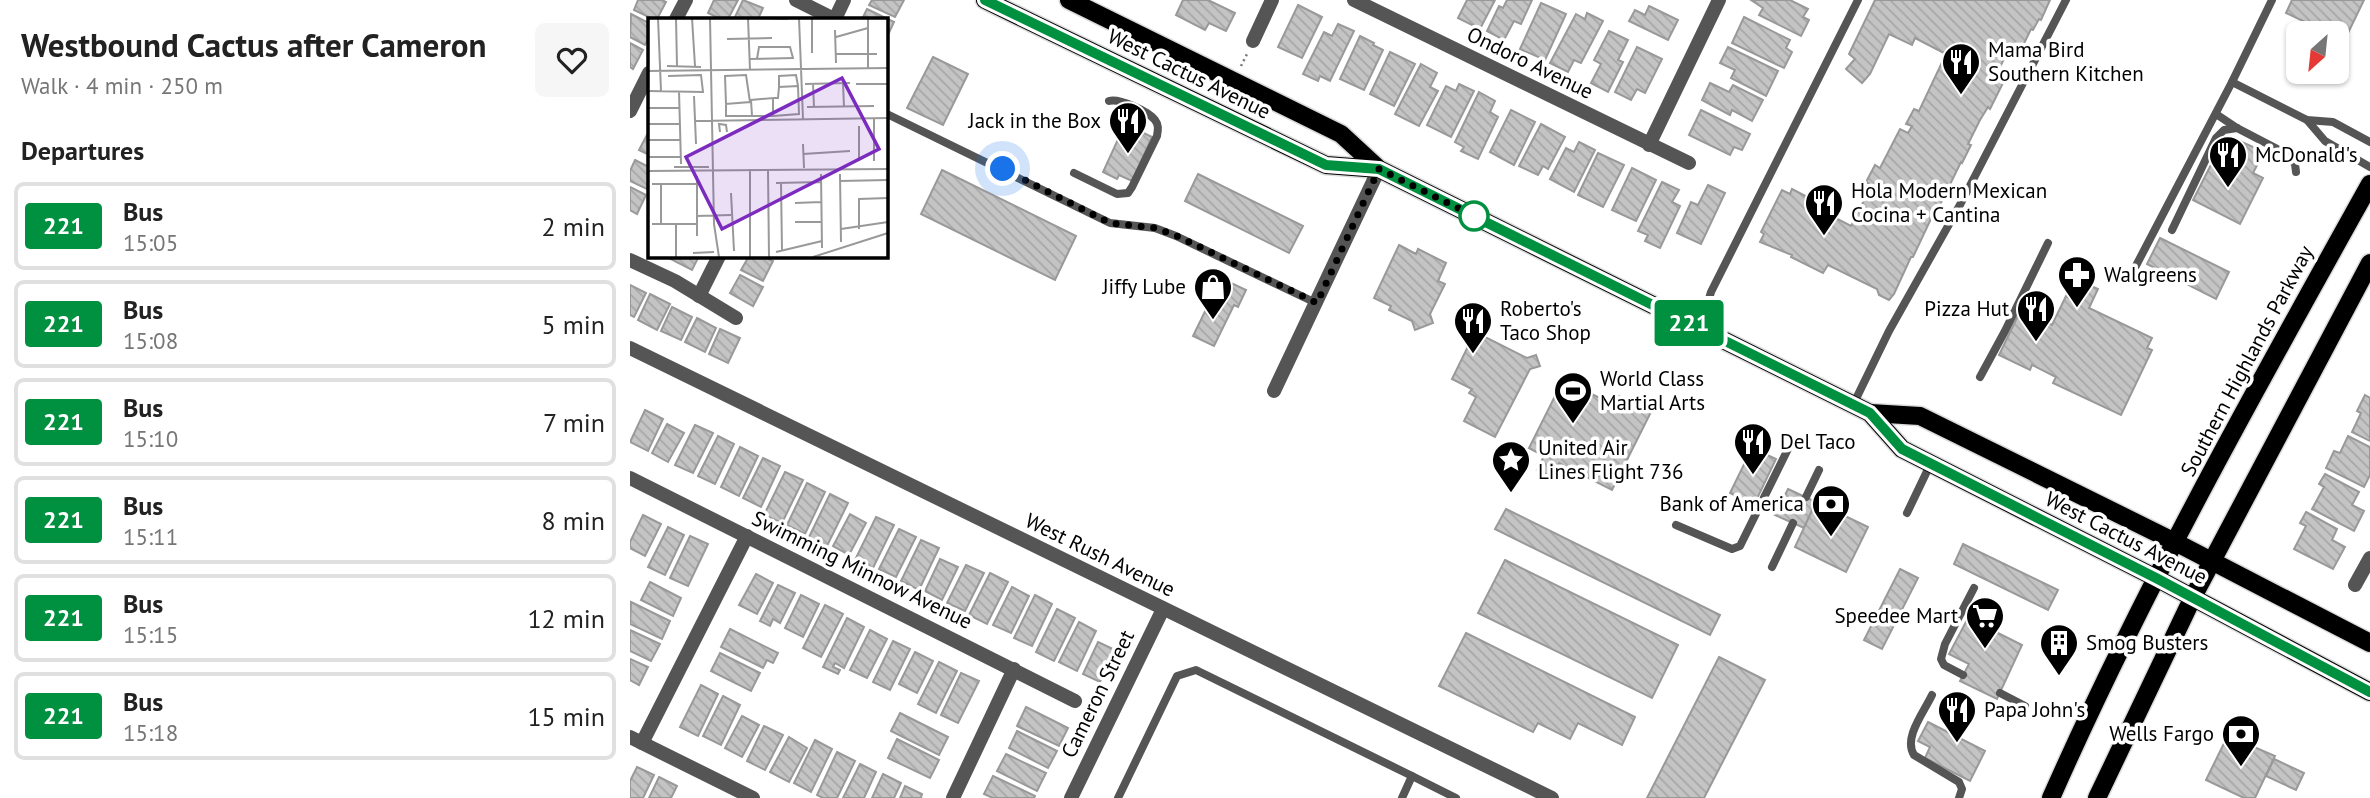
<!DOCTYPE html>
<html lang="en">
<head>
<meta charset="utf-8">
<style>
  body { margin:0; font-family:"PT Sans",sans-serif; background:#f6f6f6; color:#222; height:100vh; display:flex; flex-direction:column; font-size:26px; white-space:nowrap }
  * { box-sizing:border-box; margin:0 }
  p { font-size:23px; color:#767676 }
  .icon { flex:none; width:38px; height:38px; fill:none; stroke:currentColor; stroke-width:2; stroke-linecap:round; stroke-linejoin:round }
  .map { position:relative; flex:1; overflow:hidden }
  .panel { display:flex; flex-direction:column; background:#fff; width:630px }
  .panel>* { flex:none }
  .badge { padding:0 14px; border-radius:5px; font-size:24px; line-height:46px }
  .needle { width:46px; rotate:207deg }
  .controls { position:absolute; left:1656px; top:21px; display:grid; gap:14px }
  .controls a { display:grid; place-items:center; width:63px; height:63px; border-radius:10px; background:#fff; box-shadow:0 2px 5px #0004; font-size:35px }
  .you { position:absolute; width:35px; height:35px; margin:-18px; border:5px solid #fff; border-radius:50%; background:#1a73e8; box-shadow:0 0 0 10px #1a73e833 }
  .map>.badge { position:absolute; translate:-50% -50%; box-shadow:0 0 0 4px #fff }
  h2 { padding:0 21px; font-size:26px; line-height:63px }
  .round { display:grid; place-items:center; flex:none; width:74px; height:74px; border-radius:10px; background:#f6f6f6 }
  .overview { display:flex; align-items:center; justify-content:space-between; height:119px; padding:0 21px }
  h1 { font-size:33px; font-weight:800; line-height:52px }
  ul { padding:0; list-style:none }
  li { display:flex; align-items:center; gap:21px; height:88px; margin:0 14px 10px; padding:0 7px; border:4px solid #e0e0e0; border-radius:10px }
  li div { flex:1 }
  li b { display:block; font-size:26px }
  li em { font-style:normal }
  li .badge { min-width:77px; font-weight:700; text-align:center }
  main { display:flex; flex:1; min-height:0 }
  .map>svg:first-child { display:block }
  .building { fill:url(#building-back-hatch); stroke:#999; stroke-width:2 }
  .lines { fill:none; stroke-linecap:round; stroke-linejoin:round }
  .primary-casing { stroke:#dbdbdb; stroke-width:21 }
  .path { stroke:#777; stroke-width:2.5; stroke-dasharray:2 3.5; stroke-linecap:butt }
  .lane { stroke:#555; stroke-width:8 }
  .street { stroke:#555; stroke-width:14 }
  .primary { stroke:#000; stroke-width:18 }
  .line-casing { stroke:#fff; stroke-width:16 }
  .line { stroke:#009140; stroke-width:10 }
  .walk { stroke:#000; stroke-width:7; stroke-dasharray:0 12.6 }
  .stop-dot { fill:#fff; stroke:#009140; stroke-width:3.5 }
  .labels { text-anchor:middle; stroke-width:7; stroke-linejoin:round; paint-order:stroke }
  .poi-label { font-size:21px; fill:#000; stroke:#fff; text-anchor:start }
  .street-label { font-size:21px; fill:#000; stroke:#fff }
  .inset-road { fill:none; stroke:#999; stroke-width:2 }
  .view { fill:#7b2cbf; fill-opacity:0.15; stroke:#7b2cbf; stroke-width:3.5 }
  .inset-edge { fill:none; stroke:#000; stroke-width:3.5 }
</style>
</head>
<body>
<main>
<section class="panel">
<div class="overview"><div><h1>Westbound Cactus after Cameron</h1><p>Walk · 4 min · 250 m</p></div><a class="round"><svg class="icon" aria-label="heart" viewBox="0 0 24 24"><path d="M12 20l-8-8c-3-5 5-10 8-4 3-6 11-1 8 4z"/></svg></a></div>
<h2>Departures</h2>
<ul>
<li><span class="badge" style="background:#009140;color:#fff">221</span><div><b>Bus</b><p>15:05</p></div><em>2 min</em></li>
<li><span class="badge" style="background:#009140;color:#fff">221</span><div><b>Bus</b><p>15:08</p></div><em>5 min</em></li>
<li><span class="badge" style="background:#009140;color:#fff">221</span><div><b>Bus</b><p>15:10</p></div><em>7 min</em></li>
<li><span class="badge" style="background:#009140;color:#fff">221</span><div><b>Bus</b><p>15:11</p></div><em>8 min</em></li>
<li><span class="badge" style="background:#009140;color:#fff">221</span><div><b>Bus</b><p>15:15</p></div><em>12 min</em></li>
<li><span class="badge" style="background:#009140;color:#fff">221</span><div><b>Bus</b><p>15:18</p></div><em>15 min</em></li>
</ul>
</section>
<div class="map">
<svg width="1740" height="798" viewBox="0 0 1740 798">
  <defs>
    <pattern id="building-back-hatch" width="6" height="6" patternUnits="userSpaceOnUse" patternTransform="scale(1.75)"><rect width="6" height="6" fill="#c4c4c4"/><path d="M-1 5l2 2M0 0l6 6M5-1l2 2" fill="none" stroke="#a7a7a7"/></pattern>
  </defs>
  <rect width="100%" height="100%" fill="#fff"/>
  <g class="building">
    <polygon points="8,0 32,0 36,2 27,19 23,19 4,10"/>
    <polygon points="84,0 108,0 98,19 91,19 78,13"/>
    <polygon points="113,0 133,8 128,19 104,19"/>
    <polygon points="242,0 274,0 265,17 239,5"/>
    <polygon points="553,0 578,0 605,13 596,31 579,23 575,30 546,15"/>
    <polygon points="837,0 865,0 850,29 828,18"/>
    <polygon points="877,0 902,0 891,24 884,21 874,40 857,31 869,6 873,8"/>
    <polygon points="1121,0 1160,0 1178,9 1173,17 1179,20 1171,36 1129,15 1133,8"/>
    <polygon points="1245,0 1420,0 1411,20 1409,19 1403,30 1401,29 1389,54 1379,49 1366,75 1375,79 1360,109 1358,107 1350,120 1338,144 1341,145 1332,163 1331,162 1309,207 1307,206 1283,257 1281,257 1264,294 1259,300 1249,295 1247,289 1198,265 1193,273 1161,257 1162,255 1130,242 1134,234 1131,232 1152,190 1160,194 1162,189 1181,199 1178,204 1221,226 1242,185 1236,182 1245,165 1250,168 1270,129 1278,133 1282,126 1276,124 1284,109 1289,111 1316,54 1285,38 1282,45 1259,34 1240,74 1232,83 1216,69 1225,59 1219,54"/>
    <polygon points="1662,0 1734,0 1717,35 1706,29 1704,33 1698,33 1656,13"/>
    <polygon points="911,3 936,14 915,60 890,49"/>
    <polygon points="668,5 692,17 672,58 648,47"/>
    <polygon points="1019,6 1048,20 1038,40 999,21 1005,10 1015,15"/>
    <polygon points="237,9 264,22 256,39 256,19 232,19"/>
    <polygon points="957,13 973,21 951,63 944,60 938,72 920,63 946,14 955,19"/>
    <polygon points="1,14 19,23 19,37 15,45 0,37"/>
    <polygon points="1114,17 1160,40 1156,48 1162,52 1154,68 1102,43"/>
    <polygon points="708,24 724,31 700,81 690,76 688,81 673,74 694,32 702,36"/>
    <polygon points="979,31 998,40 988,60 993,62 978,92 961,83 971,64 964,60"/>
    <polygon points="730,36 744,43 743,45 753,50 734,90 710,79"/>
    <polygon points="0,43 13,50 3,69 0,67"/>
    <polygon points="1007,47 1032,59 1015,93 1007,89 1001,100 985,92"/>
    <polygon points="1098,47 1148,71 1136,96 1101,78 1105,70 1090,63"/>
    <polygon points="760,52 785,64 764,106 740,94"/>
    <polygon points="303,57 338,74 313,125 277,108"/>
    <polygon points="791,64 807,73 800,87 808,91 789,126 765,114"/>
    <polygon points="1080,83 1099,92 1103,85 1133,100 1122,121 1102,110 1100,115 1072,100"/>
    <polygon points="829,84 844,91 821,137 797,125 816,86 826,91"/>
    <polygon points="849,92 865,101 860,112 868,117 848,159 831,151 834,147 825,142"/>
    <polygon points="881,110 905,122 884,165 860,152"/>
    <polygon points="1071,110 1120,134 1112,150 1104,147 1100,155 1059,135"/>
    <polygon points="495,124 522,137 502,181 489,175 487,179 473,172"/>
    <polygon points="911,124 935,137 918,169 913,166 908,175 889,166"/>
    <polygon points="19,131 19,155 9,150"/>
    <polygon points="1593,141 1607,148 1610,141 1634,152 1623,173 1633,178 1610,224 1563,200"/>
    <polygon points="949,142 965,150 944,192 920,179 936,148 944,152"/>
    <polygon points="968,153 994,165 973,207 948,195"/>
    <polygon points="5,160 19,167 19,190 0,181 0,171"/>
    <polygon points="1002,168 1026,180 1006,221 982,210"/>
    <polygon points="312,170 446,236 425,280 291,214"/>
    <polygon points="568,174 673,226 659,253 555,201"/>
    <polygon points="1032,182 1049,190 1042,202 1050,206 1030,248 1015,241 1018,235 1008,231"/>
    <polygon points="1078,185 1095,193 1071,244 1047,233 1061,202 1068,205"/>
    <polygon points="0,187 16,195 7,214 0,210"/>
    <polygon points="1530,238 1599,272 1586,299 1517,264"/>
    <polygon points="769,245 786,254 788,249 816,263 808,281 815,284 800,314 803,323 785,330 782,321 759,310 761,306 744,298"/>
    <polygon points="35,256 69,256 62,270"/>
    <polygon points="119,256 131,256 143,261 133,281 111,270"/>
    <polygon points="110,275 133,287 123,306 100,293"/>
    <polygon points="585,278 596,283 597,281 616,290 608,307 604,305 584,346 563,336 584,293 579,291"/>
    <polygon points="1448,280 1468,289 1459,308 1522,338 1517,348 1522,350 1491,415 1423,383 1426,377 1402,365 1400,370 1369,355 1394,303 1408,310 1405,317 1422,325 1436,296 1439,298"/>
    <polygon points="0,285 16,293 4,317 0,315"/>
    <polygon points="20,294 40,304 27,330 8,320"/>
    <polygon points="42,307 62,317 51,340 31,331"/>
    <polygon points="67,318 86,328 75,352 55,342"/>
    <polygon points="90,329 110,338 98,363 79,354"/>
    <polygon points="845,332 897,358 906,355 910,366 900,369 865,437 834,421 846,397 839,393 842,389 822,379"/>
    <polygon points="933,380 984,405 989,396 1021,412 982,490 929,463 922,477 907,470 914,456 899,448"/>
    <polygon points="1735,395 1740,398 1740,441 1722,432 1731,413 1727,411"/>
    <polygon points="15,410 33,419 18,451 0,442"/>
    <polygon points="37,424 54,433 38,462 22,453"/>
    <polygon points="65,425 83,433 63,473 45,465"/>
    <polygon points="88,436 104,444 85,484 68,476"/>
    <polygon points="1718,436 1740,447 1740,475 1734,487 1696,468 1704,451 1710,453"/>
    <polygon points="110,447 128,456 109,496 91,487"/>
    <polygon points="1122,448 1146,459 1124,505 1100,493"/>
    <polygon points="133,458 150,466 131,507 113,498"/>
    <polygon points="155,472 173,480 152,523 134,515"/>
    <polygon points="1695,474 1729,492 1722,505 1734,511 1724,531 1682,509 1694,487 1689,484"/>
    <polygon points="177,483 195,492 175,534 157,525"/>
    <polygon points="1158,489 1186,502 1174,528 1145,515"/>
    <polygon points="200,494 218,503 197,546 179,537"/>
    <polygon points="1186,502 1238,527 1216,572 1165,547"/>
    <polygon points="876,509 1090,615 1080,635 865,529"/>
    <polygon points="1676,512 1707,529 1702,540 1715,547 1703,569 1664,549 1676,526 1670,523"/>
    <polygon points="220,514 236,523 219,555 203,546"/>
    <polygon points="13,515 31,524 15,556 0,548 0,542"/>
    <polygon points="246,517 264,525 243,568 225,560"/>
    <polygon points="38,527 54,535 35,575 18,567"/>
    <polygon points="269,529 286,537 266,577 249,569"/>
    <polygon points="60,536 78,544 58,586 40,578"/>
    <polygon points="291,540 309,548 289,590 271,581"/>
    <polygon points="1333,544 1428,590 1418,610 1324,564"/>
    <polygon points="310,559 328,567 312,600 295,591"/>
    <polygon points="875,560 1048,645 1022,698 848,613"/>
    <polygon points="336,565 354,573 335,611 317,603"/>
    <polygon points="1270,569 1288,578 1252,649 1234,640"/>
    <polygon points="360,573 378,582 357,624 339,615"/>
    <polygon points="126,574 143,583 127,614 109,605"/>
    <polygon points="20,582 51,598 43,616 11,600"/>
    <polygon points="148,585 165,593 150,623 143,619 140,626 130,621"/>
    <polygon points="382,587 399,596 381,633 363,625"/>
    <polygon points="171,595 189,604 173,637 155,628"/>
    <polygon points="405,595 422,604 402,646 384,638"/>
    <polygon points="1,602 40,621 32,639 0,624"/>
    <polygon points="195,605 213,614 191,657 173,648"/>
    <polygon points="427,609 445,618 424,661 406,652"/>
    <polygon points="217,618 234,627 214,668 205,663 203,667 210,670 208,674 193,667"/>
    <polygon points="1338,618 1392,645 1367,699 1330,681 1339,664 1319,654"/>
    <polygon points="449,622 466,631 447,671 429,662"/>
    <polygon points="100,629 148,653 143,663 137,660 133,668 91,647"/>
    <polygon points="0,630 30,644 21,661 0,651"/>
    <polygon points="240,630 257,639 237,678 220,670"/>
    <polygon points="836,633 1005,717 992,745 948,723 940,739 908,723 903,732 809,686"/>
    <polygon points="263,641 280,649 260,690 243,682"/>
    <polygon points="468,642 485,650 470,682 453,674"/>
    <polygon points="285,652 303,661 287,693 269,684"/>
    <polygon points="90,653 130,673 121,691 81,671"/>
    <polygon points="1089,657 1135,680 1074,798 1017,798"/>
    <polygon points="0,659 18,667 9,685 0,680"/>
    <polygon points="309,662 327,671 306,713 288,704"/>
    <polygon points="331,673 349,681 328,723 311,715"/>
    <polygon points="71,685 88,694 68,736 50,727"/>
    <polygon points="93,696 110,705 91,745 73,736"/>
    <polygon points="396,707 438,728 429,746 387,726"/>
    <polygon points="270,713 318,737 309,755 261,731"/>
    <polygon points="112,716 129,725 112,757 95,748"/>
    <polygon points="1298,722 1355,751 1340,781 1295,758 1300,747 1288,741"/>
    <polygon points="134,726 153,735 135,770 117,761"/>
    <polygon points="1601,729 1627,741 1624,747 1645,756 1625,798 1614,798 1576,780"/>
    <polygon points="387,731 427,751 418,768 379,748"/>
    <polygon points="159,737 177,748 159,782 140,772"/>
    <polygon points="267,739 309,760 300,778 258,758"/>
    <polygon points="185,740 202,749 181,792 164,783"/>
    <polygon points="207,752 225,761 207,798 193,798 187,795"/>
    <polygon points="376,754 416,773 407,791 367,771"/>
    <polygon points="1644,759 1674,773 1666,790 1636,776"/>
    <polygon points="230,764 246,772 234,798 213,798"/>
    <polygon points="7,767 24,775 13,798 0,798 0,781"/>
    <polygon points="253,774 271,783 264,798 242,798"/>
    <polygon points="363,776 405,796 404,798 363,798 354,794"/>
    <polygon points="29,777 47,786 41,798 19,798"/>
    <polygon points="275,786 292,794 291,798 270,798"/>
  </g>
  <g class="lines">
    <defs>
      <g id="primary">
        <polyline points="355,0 696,165 749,169"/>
        <polyline points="439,0 711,134 749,169 1240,413 1272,449 1526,578 1740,692"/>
        <polyline points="1240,413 1290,416 1545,542 1740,643"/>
        <path d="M1421,798C1514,587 1628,385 1740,184"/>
        <polyline points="1467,798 1563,597 1740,263"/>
      </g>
    </defs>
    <use href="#primary" class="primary-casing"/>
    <polyline class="path" points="611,66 617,54"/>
    <g class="lane">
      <polyline points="1602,82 1677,120 1703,122 1740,142"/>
      <polyline points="257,114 480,223 525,228 546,236 686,303"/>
      <polyline points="1586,114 1607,128 1655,153 1665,164 1666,172"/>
      <polyline points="1677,120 1695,141 1740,167"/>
      <path d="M444,173L487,194L498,193L502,187L527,136C528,130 529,125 525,120C518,111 489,98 479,101"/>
      <polyline points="1542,230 1586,138 1594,130 1607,128"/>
      <polyline points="1498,281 1602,82 1642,0"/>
      <polyline points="1070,329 1081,292 1228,0"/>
      <polyline points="1350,377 1375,331 1418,243"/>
      <polyline points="1223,405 1259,331 1331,203 1436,0"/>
      <polyline points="1176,497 1189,470"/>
      <polyline points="1277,513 1300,465"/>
      <polyline points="1046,525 1102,549 1110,546 1158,449"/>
      <polyline points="1142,567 1163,523"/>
      <polyline points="1333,675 1314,665 1311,659 1315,644 1344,588"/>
      <polyline points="1370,693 1395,706"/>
      <path d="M1302,695C1294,712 1273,738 1284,755L1329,782L1332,789L1329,798"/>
      <polyline points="488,798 547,676 566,670 782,776"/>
      <polyline points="772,798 782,776 826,798"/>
    </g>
    <g class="street">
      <polyline points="166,0 204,19"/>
      <polyline points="724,0 1059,163"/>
      <polyline points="46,19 56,0"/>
      <polyline points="205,19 214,0"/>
      <polyline points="623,41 642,0"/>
      <polyline points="0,111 19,73"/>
      <polyline points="1019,145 1089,0"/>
      <polyline points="0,260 45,281 106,318"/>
      <polyline points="69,296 89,256"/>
      <polyline points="0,348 922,798"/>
      <polyline points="644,391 749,169"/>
      <polyline points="0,478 445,701"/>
      <polyline points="1725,585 1740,558"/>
      <polyline points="0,737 123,798"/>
      <polyline points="12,743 117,536"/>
      <polyline points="323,798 384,669"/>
      <polyline points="441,798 533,609"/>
    </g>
    <use href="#primary" class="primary"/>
  </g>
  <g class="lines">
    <defs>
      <polyline id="line" points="355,0 696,165 749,169 1240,413 1272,449 1526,578 1740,692"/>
    </defs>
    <use href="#line" class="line-casing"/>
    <use href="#line" class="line"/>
    <polyline class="walk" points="373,169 480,223 525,228 547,236 687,303 749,169 844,216"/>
  </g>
  <defs>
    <symbol id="restaurant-pin" viewBox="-11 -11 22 30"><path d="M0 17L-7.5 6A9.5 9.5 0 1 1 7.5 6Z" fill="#000" stroke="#fff"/><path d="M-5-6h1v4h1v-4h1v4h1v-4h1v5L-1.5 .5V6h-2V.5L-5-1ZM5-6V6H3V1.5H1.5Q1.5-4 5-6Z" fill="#fff"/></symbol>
    <symbol id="pharmacy-pin" viewBox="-11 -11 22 30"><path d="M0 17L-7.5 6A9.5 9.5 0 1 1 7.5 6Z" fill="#000" stroke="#fff"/><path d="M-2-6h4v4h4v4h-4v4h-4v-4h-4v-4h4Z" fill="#fff"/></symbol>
    <symbol id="shop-pin" viewBox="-11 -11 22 30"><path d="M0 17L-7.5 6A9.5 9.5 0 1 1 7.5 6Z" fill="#000" stroke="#fff"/><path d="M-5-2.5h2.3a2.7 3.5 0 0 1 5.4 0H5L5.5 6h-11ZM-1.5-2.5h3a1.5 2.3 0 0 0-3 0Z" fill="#fff"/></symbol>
    <symbol id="stadium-pin" viewBox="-11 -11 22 30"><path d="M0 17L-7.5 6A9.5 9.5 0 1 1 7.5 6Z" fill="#000" stroke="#fff"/><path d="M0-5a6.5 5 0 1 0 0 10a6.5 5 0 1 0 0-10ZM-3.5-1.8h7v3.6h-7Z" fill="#fff"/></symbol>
    <symbol id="sight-pin" viewBox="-11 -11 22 30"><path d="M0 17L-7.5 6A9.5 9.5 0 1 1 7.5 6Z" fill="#000" stroke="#fff"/><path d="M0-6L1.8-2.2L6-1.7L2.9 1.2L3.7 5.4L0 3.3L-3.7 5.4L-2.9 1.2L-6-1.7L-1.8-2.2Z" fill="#fff"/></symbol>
    <symbol id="bank-pin" viewBox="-11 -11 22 30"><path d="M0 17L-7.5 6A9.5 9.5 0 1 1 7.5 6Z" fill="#000" stroke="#fff"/><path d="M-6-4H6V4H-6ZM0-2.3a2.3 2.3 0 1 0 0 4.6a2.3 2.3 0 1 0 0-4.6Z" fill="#fff"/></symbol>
    <symbol id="supermarket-pin" viewBox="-11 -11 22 30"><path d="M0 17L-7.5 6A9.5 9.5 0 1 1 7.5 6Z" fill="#000" stroke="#fff"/><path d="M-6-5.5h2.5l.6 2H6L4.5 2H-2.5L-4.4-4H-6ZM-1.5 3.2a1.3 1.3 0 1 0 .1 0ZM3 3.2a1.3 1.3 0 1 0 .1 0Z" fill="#fff"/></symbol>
    <symbol id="building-pin" viewBox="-11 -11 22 30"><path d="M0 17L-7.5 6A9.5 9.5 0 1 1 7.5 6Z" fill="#000" stroke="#fff"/><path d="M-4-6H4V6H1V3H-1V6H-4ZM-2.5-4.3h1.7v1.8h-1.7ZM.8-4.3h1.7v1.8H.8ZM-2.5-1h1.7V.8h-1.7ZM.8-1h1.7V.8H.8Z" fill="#fff"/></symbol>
  </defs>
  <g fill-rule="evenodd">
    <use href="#restaurant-pin" x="1309" y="40" width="44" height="60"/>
    <use href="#restaurant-pin" x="476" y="99" width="44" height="60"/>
    <use href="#restaurant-pin" x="1576" y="133" width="44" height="60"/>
    <use href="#restaurant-pin" x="1172" y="181" width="44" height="60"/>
    <use href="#pharmacy-pin" x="1425" y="253" width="44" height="60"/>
    <use href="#shop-pin" x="561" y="265" width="44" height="60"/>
    <use href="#restaurant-pin" x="1384" y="287" width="44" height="60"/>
    <use href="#restaurant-pin" x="821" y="299" width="44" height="60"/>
    <use href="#stadium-pin" x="921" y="369" width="44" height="60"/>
    <use href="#restaurant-pin" x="1101" y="420" width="44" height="60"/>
    <use href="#sight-pin" x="859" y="438" width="44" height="60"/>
    <use href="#bank-pin" x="1179" y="482" width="44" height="60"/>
    <use href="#supermarket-pin" x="1333" y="594" width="44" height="60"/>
    <use href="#building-pin" x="1407" y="621" width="44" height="60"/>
    <use href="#restaurant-pin" x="1305" y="688" width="44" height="60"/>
    <use href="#bank-pin" x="1589" y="712" width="44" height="60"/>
  </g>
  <circle class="stop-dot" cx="844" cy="216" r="14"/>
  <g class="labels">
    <g class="poi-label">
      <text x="1358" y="57">Mama Bird<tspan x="1358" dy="24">Southern Kitchen</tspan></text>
      <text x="471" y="128" text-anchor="end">Jack in the Box</text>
      <text x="1625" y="162">McDonald's</text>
      <text x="1221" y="198">Hola Modern Mexican<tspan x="1221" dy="24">Cocina + Cantina</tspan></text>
      <text x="1474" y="282">Walgreens</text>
      <text x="556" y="294" text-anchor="end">Jiffy Lube</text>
      <text x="870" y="316">Roberto's<tspan x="870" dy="24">Taco Shop</tspan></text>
      <text x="1379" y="316" text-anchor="end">Pizza Hut</text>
      <text x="970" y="386">World Class<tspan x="970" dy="24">Martial Arts</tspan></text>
      <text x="1150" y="449">Del Taco</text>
      <text x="908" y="455">United Air<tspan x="908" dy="24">Lines Flight 736</tspan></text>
      <text x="1174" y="511" text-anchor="end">Bank of America</text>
      <text x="1328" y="623" text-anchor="end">Speedee Mart</text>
      <text x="1456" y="650">Smog Busters</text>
      <text x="1354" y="717">Papa John's</text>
      <text x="1584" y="741" text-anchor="end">Wells Fargo</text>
    </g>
    <g class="street-label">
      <text transform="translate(900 63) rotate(26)" y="7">Ondoro Avenue</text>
      <text transform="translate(559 74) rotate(26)" y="7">West Cactus Avenue</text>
      <text transform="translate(1617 361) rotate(-62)" y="7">Southern Highlands Parkway</text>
      <text transform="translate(1496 538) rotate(27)" y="7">West Cactus Avenue</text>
      <text transform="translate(470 555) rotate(26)" y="7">West Rush Avenue</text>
      <text transform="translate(232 570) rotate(26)" y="7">Swimming Minnow Avenue</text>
      <text transform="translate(468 694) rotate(-64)" y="7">Cameron Street</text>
    </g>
  </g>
  <g transform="translate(18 18)">
    <rect width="240" height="240" fill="#fff"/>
    <path class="inset-road" d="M10,0L13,73M28,0L29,48M44,0L47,48M62,0L66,206L71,239M100,0L102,52M113,0L140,1M151,0L155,101M164,0V35M220,0V50M187,12L188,45M188,19L220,10M79,21L124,20M188,36H229M101,41L146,40M109,41L111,29H142L145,40M19,48L53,49M0,53L240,50M98,57L102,84L78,86L77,58ZM195,65L196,89M157,66L202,65M165,66L166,89M208,66H240M131,69V58L148,57L150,68M0,73L55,74L53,57L20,58M31,73L33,146M46,78L48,126M125,80H130L131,69L150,68L151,96L125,98M78,86V98H104L103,82L125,80V98H104M159,89L226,88M0,90H31M47,103L240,100M0,106H32M211,108V143M72,114L71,106L78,107L79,114M0,122H33M155,126L156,150M155,136L202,133M0,139H33M226,143V100M26,149H61M120,152L121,239M0,153L240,151M173,156L174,230M192,156L193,224M192,163L240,162M128,165L173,164M133,165L134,233M4,166H49M83,175L86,233M147,185L173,184M48,198L83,197M147,204H174M4,206H48M13,206V166M28,206V239M193,211L240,204M211,211V181L240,180M49,218V158M128,234L174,223M45,235L66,234M102,239V151M165,239L240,215"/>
    <path class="view" d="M194,60L231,131L74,211L38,139Z"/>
    <rect width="240" height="240" class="inset-edge"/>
  </g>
</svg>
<div class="controls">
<a><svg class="needle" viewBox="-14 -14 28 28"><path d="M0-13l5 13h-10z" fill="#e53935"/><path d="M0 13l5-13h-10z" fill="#767676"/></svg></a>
</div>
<div class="you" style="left:373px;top:169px"></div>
<b class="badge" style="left:1059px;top:323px;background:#009140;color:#fff">221</b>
</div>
</main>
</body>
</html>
